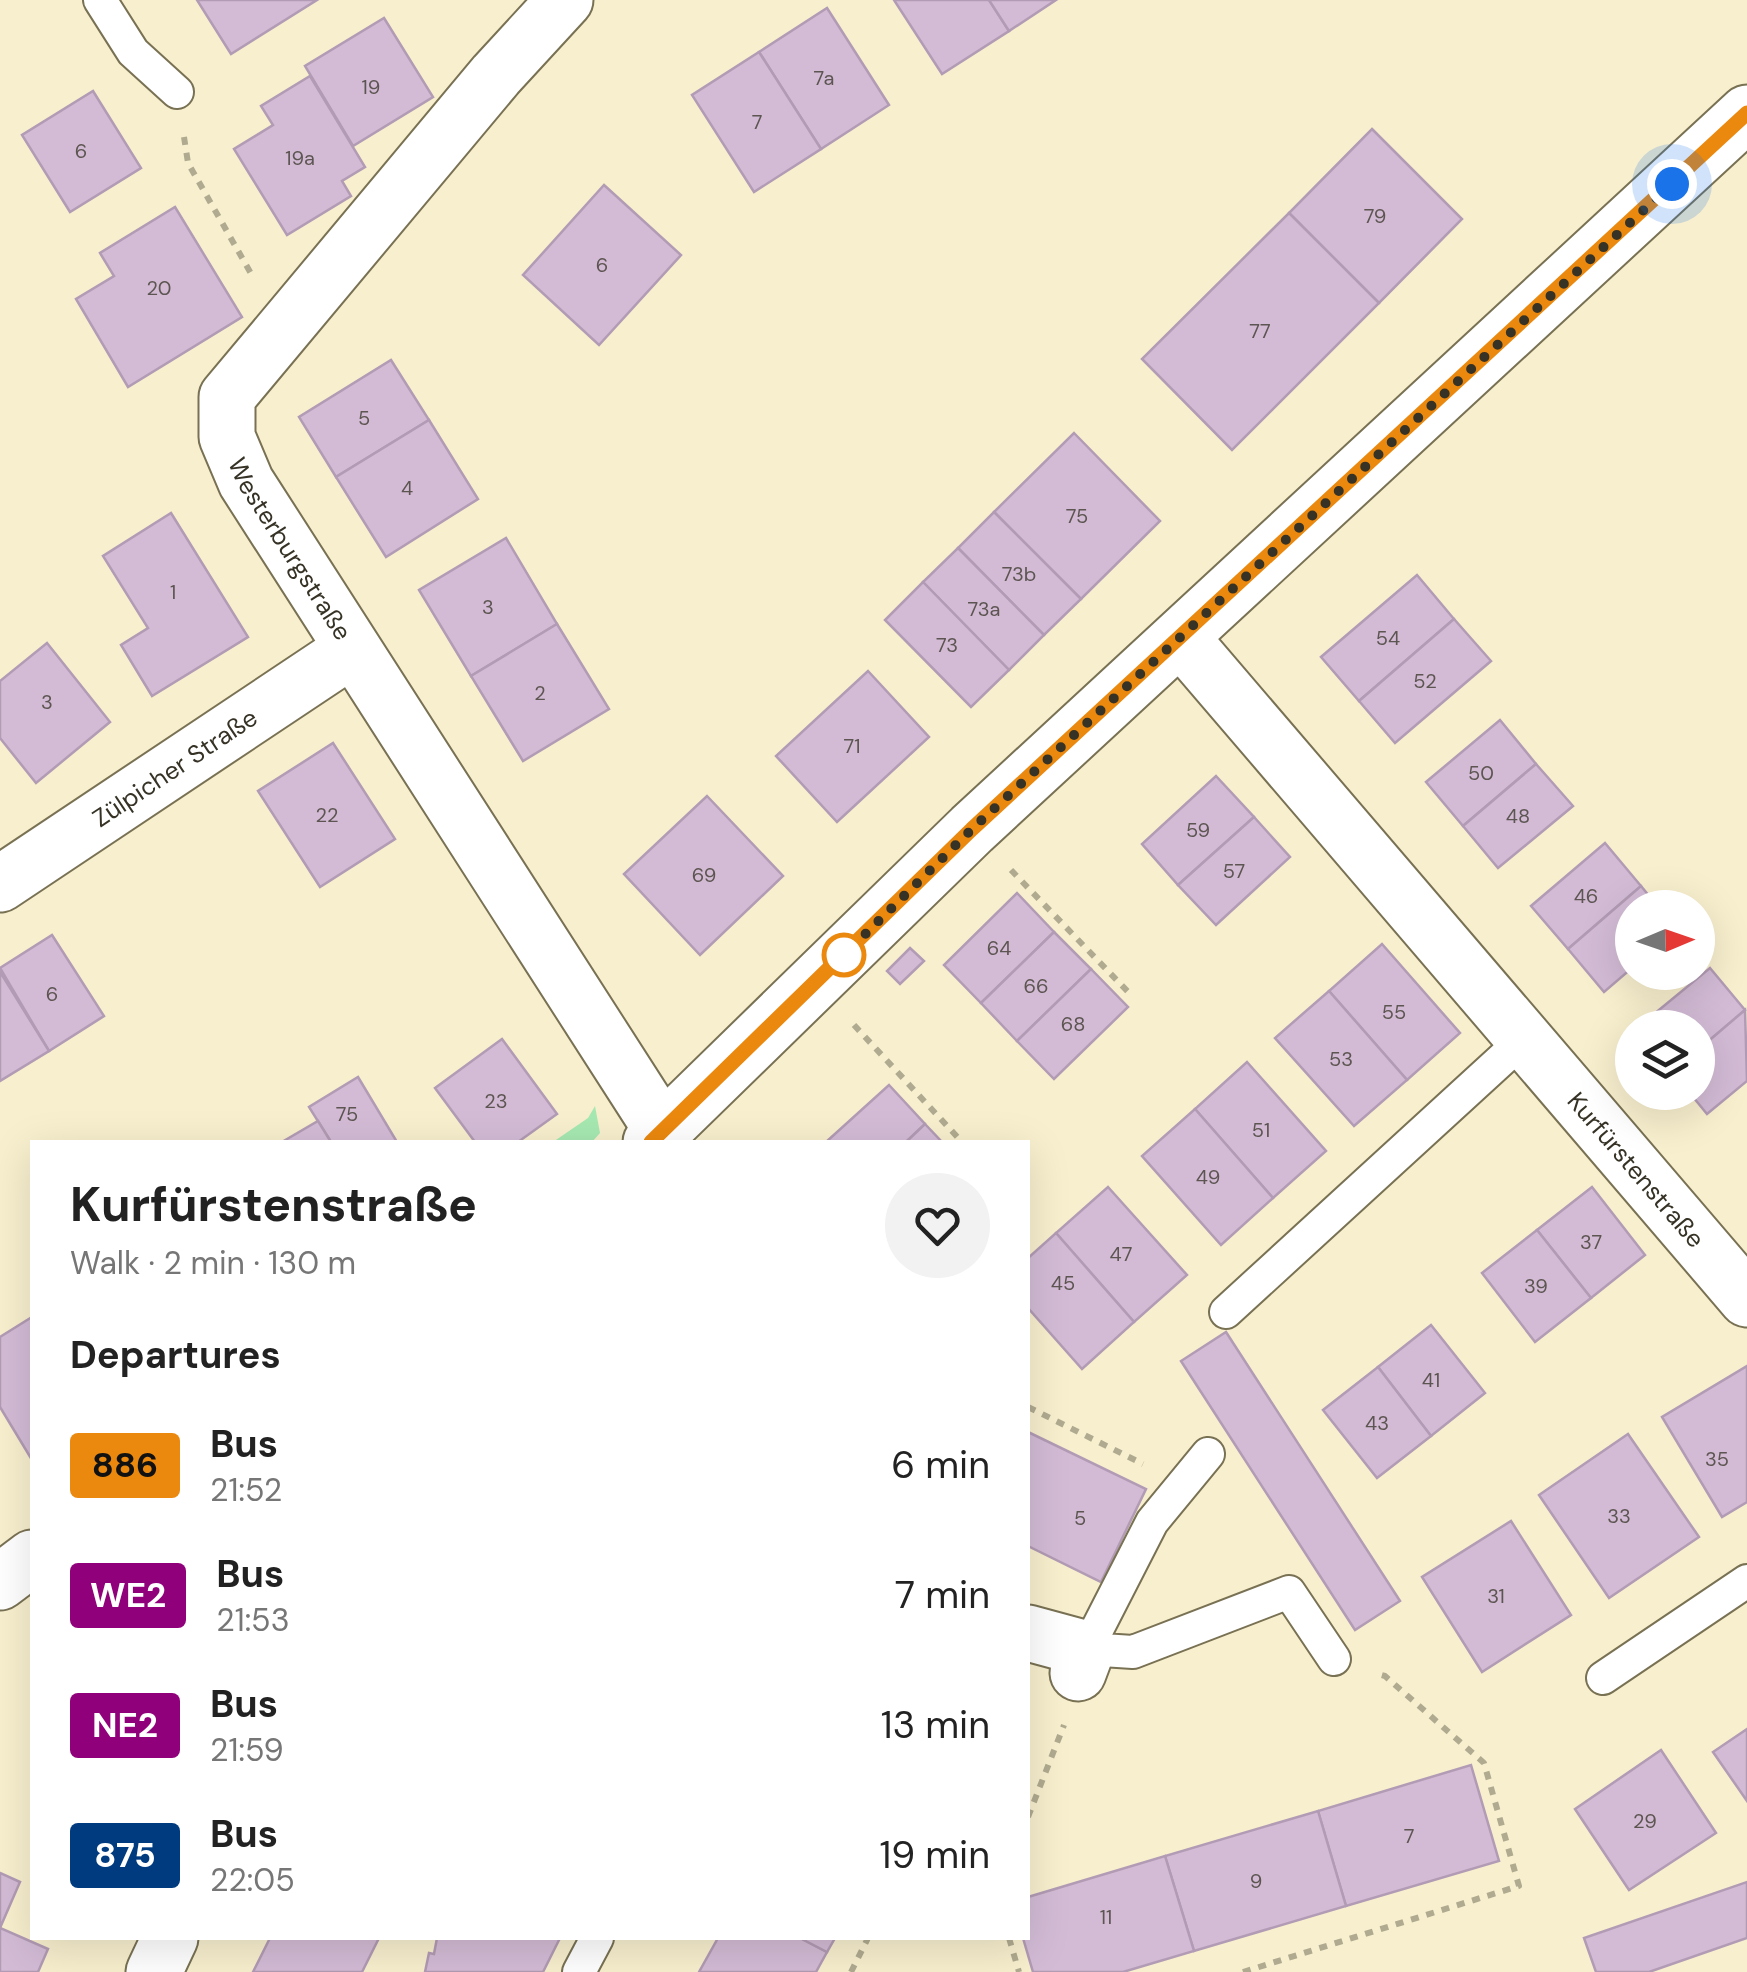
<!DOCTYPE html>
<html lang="en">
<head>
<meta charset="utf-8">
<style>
  body { margin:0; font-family:"DM Sans",sans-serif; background:#f2f2f2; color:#222; height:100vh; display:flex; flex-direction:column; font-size:38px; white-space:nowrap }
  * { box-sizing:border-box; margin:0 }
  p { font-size:32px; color:#767676 }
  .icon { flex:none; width:55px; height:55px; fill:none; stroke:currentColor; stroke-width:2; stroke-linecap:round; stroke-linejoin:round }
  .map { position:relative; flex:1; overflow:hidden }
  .details { position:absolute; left:30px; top:1140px; width:1000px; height:800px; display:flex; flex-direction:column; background:#fff; border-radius:0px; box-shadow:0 10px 40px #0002 }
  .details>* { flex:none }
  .badge { padding:0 20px; border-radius:8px; font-size:35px; line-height:65px }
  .needle { width:65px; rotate:88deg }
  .fabs { position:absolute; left:1615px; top:890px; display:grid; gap:20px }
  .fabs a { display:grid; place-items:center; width:100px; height:100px; border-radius:50%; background:#fff; box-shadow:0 10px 40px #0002; font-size:50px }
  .you { position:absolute; width:50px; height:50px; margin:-25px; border:8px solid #fff; border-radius:50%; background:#1a73e8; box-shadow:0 0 0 15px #1a73e833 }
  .map>.badge { position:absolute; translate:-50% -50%; box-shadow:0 0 0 5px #fff }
  h2 { padding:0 40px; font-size:38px; line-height:90px }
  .round { display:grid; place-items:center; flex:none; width:105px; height:105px; border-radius:52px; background:#f2f2f2 }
  .headline { display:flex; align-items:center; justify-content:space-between; height:170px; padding:0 40px }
  h1 { font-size:48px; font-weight:700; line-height:75px }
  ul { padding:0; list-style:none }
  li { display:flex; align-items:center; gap:30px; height:130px; padding:0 40px }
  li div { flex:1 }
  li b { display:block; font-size:38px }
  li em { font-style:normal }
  li .badge { min-width:110px; font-weight:700; text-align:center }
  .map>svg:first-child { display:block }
  .green { fill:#a6e8b1 }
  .building { fill:#d3bbd5; stroke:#b29bb4; stroke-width:2.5 }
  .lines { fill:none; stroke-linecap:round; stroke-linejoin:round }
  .service-casing { stroke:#797153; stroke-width:36 }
  .minor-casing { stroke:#797153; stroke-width:59 }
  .path { stroke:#b0aa90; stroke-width:6; stroke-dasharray:8 8; stroke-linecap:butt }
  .service { stroke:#fff; stroke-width:32 }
  .minor { stroke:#fff; stroke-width:55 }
  .line-casing { stroke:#fff; stroke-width:22 }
  .line { stroke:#eb880e; stroke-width:15 }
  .walk { stroke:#363326; stroke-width:10; stroke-dasharray:0 18 }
  .stop-dot { fill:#fff; stroke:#eb880e; stroke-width:5 }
  .labels { text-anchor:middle; stroke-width:10; stroke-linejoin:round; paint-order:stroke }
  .number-label { font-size:20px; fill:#5d5552 }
  .street-label { font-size:25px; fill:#363326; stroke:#fefcf6 }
</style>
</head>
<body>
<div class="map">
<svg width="1747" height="1972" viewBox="0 0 1747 1972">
  <rect width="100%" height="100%" fill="#f8efce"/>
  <polygon class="green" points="595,1106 600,1133 592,1142 553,1142 588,1118"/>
  <g class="building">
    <polygon points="197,0 317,0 231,54"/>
    <polygon points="894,0 989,0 1009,31 942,74"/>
    <polygon points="989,0 1056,0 1009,31"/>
    <polygon points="827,8 889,105 821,149 759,52"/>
    <polygon points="384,18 433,97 353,146 305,66"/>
    <polygon points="759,52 821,149 754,192 692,95"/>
    <polygon points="310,76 365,167 342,181 351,196 287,235 234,149 273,125 261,106"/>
    <polygon points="93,91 141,168 70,212 22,135"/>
    <polygon points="1372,129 1462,219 1379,303 1289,213"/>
    <polygon points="604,185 681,255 599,345 523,275"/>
    <polygon points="175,207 242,317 128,387 76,299 114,276 100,253"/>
    <polygon points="1289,213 1379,303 1232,450 1142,359"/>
    <polygon points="391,360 429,420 336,477 299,417"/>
    <polygon points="429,420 478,499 386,557 336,477"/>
    <polygon points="1074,433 1160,521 1081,599 994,512"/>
    <polygon points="994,512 1081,599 1044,635 958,548"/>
    <polygon points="171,513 248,637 152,696 121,645 148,628 103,556"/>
    <polygon points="506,538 557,624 471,676 419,590"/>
    <polygon points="958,548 1044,635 1009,670 923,582"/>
    <polygon points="1417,575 1454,619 1359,701 1321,657"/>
    <polygon points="923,582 1009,670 971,707 885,620"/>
    <polygon points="1454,619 1491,661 1395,743 1359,701"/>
    <polygon points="557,624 609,709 523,761 471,676"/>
    <polygon points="47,643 110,722 36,783 0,738 0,681"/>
    <polygon points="868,671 929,737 837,822 776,756"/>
    <polygon points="1500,720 1536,764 1463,826 1426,782"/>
    <polygon points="333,743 395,839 320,887 258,791"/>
    <polygon points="1536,764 1573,806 1498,868 1463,826"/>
    <polygon points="1216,776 1254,817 1178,885 1142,844"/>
    <polygon points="707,796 783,876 700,955 624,874"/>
    <polygon points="1254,817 1290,857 1216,925 1178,885"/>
    <polygon points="1605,843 1641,886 1568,949 1531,906"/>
    <polygon points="1641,886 1659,908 1632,908 1632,968 1604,992 1568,949"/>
    <polygon points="1017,893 1054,932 981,1003 944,965"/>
    <polygon points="1054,932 1091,969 1017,1041 981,1003"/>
    <polygon points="52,935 104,1016 49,1051 0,968"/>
    <polygon points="1382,944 1460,1033 1407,1080 1329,991"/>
    <polygon points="910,948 924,961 900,984 887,971"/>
    <polygon points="1710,968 1745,1010 1698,1050 1698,1028 1637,1028"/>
    <polygon points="1091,969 1128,1007 1054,1079 1017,1041"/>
    <polygon points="0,972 49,1051 0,1081"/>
    <polygon points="1329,991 1407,1080 1354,1126 1275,1038"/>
    <polygon points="1745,1010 1747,1081 1707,1114 1689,1092 1698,1092 1698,1050"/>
    <polygon points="502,1039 557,1114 518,1142 475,1142 435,1088"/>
    <polygon points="1247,1062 1326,1151 1273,1198 1195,1109"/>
    <polygon points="358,1077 397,1142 331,1142 309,1107"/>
    <polygon points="889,1085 925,1124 906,1142 826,1142"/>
    <polygon points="1195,1109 1273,1198 1221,1245 1142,1156"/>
    <polygon points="318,1121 331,1142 282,1142"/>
    <polygon points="925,1124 942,1142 906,1142"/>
    <polygon points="1108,1187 1187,1275 1134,1322 1056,1233"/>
    <polygon points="1592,1187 1645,1255 1591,1298 1537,1230"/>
    <polygon points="1537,1230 1591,1298 1535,1342 1482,1273"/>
    <polygon points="1056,1233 1134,1322 1082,1369 1028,1308 1028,1258"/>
    <polygon points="32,1317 32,1460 0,1407 0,1337"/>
    <polygon points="1431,1325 1485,1393 1431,1436 1378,1367"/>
    <polygon points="1226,1332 1400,1601 1355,1630 1181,1361"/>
    <polygon points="1747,1366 1747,1502 1722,1517 1662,1417"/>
    <polygon points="1378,1367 1431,1436 1377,1478 1323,1410"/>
    <polygon points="1028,1432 1146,1489 1101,1582 1028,1546"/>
    <polygon points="1628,1434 1699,1537 1609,1598 1539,1495"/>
    <polygon points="1511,1521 1571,1615 1482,1672 1422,1577"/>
    <polygon points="1747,1729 1747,1801 1713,1752"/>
    <polygon points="1661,1750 1716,1833 1629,1890 1575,1809"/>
    <polygon points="1471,1765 1499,1861 1346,1906 1318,1811"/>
    <polygon points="1318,1811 1346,1906 1194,1951 1165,1856"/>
    <polygon points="1165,1856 1194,1951 1123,1972 1033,1972 1023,1938 1028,1938 1028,1897"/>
    <polygon points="0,1873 20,1882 0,1928"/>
    <polygon points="1747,1882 1747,1938 1649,1972 1596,1972 1584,1938"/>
    <polygon points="0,1928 48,1949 38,1972 0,1972"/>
    <polygon points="270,1938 379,1938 362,1972 253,1972"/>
    <polygon points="437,1938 560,1938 543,1972 425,1972 429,1953 434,1954"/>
    <polygon points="718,1938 800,1938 827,1952 816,1972 699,1972"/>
    <polygon points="800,1938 835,1938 827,1952"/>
  </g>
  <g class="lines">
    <defs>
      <g id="service">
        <polyline points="100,0 133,52 177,92"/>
        <polyline points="1226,1312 1523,1040"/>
        <polyline points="1208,1454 1152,1522 1087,1649 1133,1652 1289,1592 1334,1659"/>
        <polyline points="1603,1678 1747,1581"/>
        <polyline points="579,1972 597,1938"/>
      </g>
      <g id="minor">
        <path id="s1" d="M565,0L496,75L227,397V437L246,482L662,1130"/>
        <path id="s2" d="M1181,638L1747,1299"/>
        <path id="s3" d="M0,884L351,650"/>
        <polyline points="651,1142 972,829 1747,113"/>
        <polyline points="0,1582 32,1558"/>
        <polyline points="1028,1633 1087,1649 1078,1673"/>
        <polyline points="154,1972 170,1938"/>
      </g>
    </defs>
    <use href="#service" class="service-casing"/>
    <use href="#minor" class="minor-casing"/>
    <g class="path">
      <polyline points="184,137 188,163 253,277"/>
      <polyline points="1011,870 1132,996"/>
      <polyline points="854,1025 962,1142"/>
      <polyline points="1028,1407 1143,1464"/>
      <polyline points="1028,1817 1064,1725"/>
      <polyline points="1009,1938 1019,1972"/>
      <polyline points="851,1972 868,1938"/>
      <polyline points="1243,1972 1519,1886 1484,1763 1385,1676 1378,1674"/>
    </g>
    <use href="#service" class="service"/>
    <use href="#minor" class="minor"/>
  </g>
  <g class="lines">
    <defs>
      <polyline id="line" points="651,1142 972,829 1747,113"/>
    </defs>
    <use href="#line" class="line-casing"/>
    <use href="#line" class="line"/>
    <polyline class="walk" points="844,955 842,957 972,829 1672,184"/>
  </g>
  <circle class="stop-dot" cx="844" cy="955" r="20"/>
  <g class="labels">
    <g class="number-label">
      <text x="824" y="85">7a</text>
      <text x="371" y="94">19</text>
      <text x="757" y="129">7</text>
      <text x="81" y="158">6</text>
      <text x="300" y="165">19a</text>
      <text x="1375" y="223">79</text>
      <text x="602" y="272">6</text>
      <text x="159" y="295">20</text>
      <text x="1260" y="338">77</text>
      <text x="364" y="425">5</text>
      <text x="407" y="495">4</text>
      <text x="1077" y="523">75</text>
      <text x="1019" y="581">73b</text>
      <text x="173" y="599">1</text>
      <text x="488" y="614">3</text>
      <text x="984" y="616">73a</text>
      <text x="1388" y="645">54</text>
      <text x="947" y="652">73</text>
      <text x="1425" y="688">52</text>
      <text x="540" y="700">2</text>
      <text x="47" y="709">3</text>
      <text x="852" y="753">71</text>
      <text x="1481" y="780">50</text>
      <text x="327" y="822">22</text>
      <text x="1518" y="823">48</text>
      <text x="1198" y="837">59</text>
      <text x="1234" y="878">57</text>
      <text x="704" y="882">69</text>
      <text x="1586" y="903">46</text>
      <text x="999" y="955">64</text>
      <text x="1036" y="993">66</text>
      <text x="52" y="1001">6</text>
      <text x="1394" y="1019">55</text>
      <text x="1073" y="1031">68</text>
      <text x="1341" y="1066">53</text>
      <text x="496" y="1108">23</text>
      <text x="347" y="1121">75</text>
      <text x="1261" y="1137">51</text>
      <text x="1208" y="1184">49</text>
      <text x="1591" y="1249">37</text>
      <text x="1121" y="1261">47</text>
      <text x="1063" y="1290">45</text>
      <text x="1536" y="1293">39</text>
      <text x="1431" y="1387">41</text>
      <text x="1377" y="1430">43</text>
      <text x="1717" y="1466">35</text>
      <text x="1619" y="1523">33</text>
      <text x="1080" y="1525">5</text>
      <text x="1496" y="1603">31</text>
      <text x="1645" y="1828">29</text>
      <text x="1409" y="1843">7</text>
      <text x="1256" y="1888">9</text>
      <text x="1106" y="1924">11</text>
    </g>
    <g class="street-label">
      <text dy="9" stroke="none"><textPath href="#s1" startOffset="690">Westerburgstraße</textPath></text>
      <text dy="9" stroke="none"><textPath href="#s3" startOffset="210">Zülpicher Straße</textPath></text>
      <text dy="9" stroke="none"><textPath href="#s2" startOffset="700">Kurfürstenstraße</textPath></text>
    </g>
  </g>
</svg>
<div class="fabs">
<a><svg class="needle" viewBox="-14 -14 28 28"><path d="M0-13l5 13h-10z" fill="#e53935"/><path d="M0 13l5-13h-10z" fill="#767676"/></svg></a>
<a><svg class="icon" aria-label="layers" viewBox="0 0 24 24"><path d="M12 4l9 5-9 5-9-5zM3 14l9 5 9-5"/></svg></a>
</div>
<div class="you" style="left:1672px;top:184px"></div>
<section class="details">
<div class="headline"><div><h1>Kurfürstenstraße</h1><p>Walk · 2 min · 130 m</p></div><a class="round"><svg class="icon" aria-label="heart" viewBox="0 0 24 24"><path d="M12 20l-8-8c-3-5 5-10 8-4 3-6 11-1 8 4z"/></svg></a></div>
<h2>Departures</h2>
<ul>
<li><span class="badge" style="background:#eb880e;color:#111">886</span><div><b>Bus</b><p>21:52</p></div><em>6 min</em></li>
<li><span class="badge" style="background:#91007b;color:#fff">WE2</span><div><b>Bus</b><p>21:53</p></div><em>7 min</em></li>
<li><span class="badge" style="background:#91007b;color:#fff">NE2</span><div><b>Bus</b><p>21:59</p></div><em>13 min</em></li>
<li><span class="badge" style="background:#003b80;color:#fff">875</span><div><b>Bus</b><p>22:05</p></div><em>19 min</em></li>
</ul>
</section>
</div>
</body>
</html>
